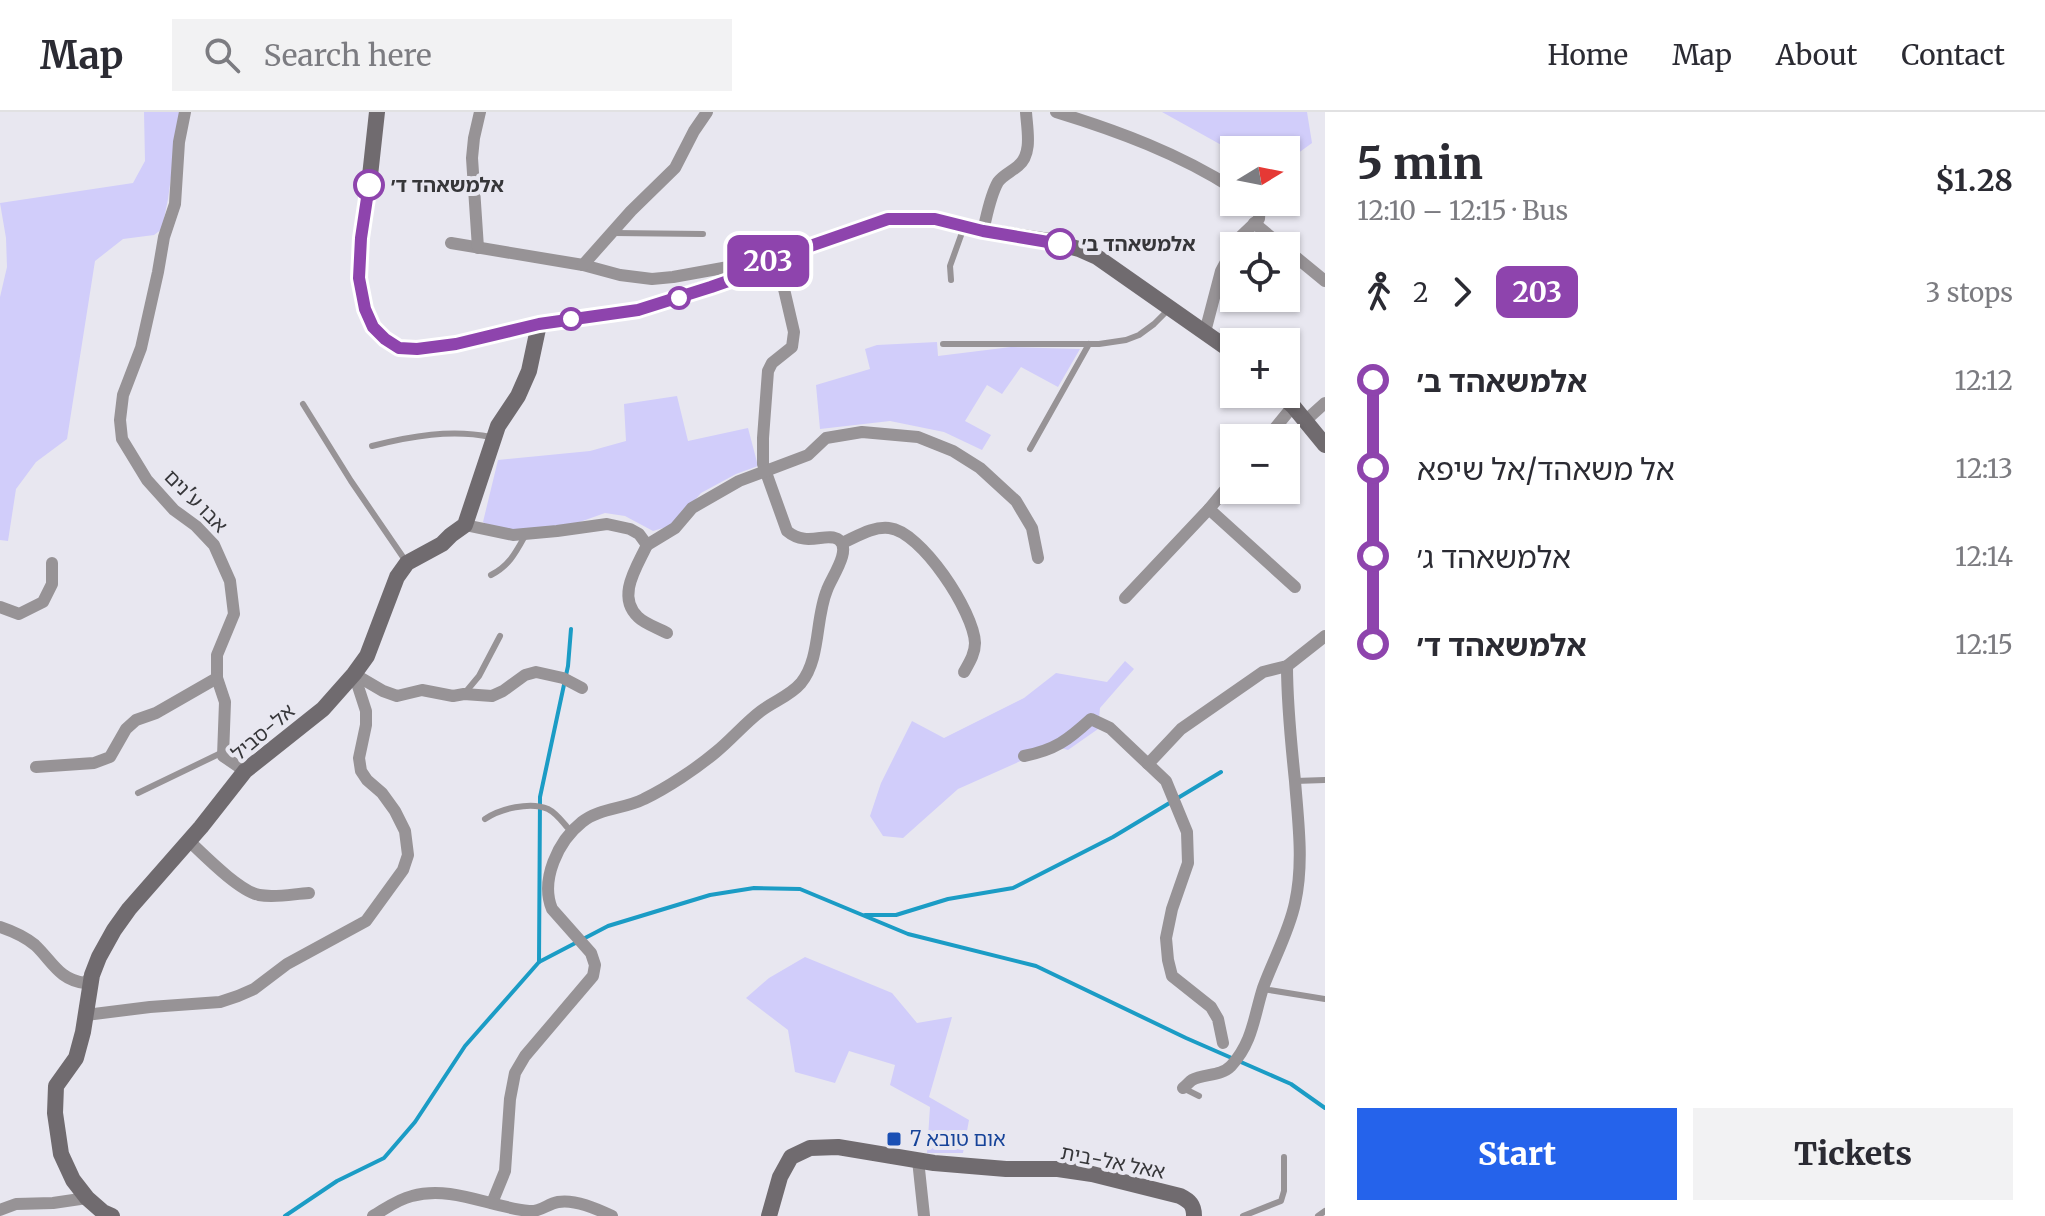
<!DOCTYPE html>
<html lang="en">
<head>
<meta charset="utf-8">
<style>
  body { margin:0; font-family:Merriweather,"Noto Sans Hebrew",serif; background:#f2f2f3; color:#2b2b33; height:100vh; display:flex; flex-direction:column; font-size:30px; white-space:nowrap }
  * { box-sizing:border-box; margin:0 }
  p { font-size:26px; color:#7c7c81 }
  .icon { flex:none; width:44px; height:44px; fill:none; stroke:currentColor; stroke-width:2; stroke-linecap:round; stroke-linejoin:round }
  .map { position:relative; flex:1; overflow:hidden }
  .sheet { display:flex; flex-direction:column; background:#fff; width:720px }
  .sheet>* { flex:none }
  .badge { padding:0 16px; border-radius:12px; font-size:28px; line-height:52px }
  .needle { width:52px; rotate:80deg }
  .buttons { position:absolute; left:1220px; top:24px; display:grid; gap:16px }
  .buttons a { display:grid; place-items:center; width:80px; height:80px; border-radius:0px; background:#fff; box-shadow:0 2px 6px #0004; font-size:40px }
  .map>.badge { position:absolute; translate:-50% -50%; box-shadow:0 0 0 4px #fff }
  .legs { display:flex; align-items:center; gap:12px; height:88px; padding:0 32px; font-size:26px }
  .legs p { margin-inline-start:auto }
  .overview { display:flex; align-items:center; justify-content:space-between; height:136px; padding:0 32px }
  h1 { font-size:44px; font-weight:800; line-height:60px }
  .action { display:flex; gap:16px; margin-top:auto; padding:16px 32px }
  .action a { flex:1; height:92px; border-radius:0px; background:#2563eb; color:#fff; font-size:32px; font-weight:800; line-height:92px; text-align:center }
  .action a+a { background:#f2f2f3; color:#2b2b33 }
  ul { padding:0 32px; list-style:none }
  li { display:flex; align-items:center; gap:28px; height:88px; font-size:30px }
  li i { display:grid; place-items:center; width:12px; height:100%; margin:0 10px; background:currentColor }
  li i::after { content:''; width:20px; height:20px; margin:-10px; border:6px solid; border-radius:50%; background:#fff }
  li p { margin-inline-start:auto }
  li:first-child i { background:linear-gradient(#0000 50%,currentColor 0) }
  li:last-child i { background:linear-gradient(currentColor 50%,#0000 0) }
  header { display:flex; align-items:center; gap:48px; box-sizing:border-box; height:112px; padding:0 40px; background:#fff; border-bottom:2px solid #e1e1e2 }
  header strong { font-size:38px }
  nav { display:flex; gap:44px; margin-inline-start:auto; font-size:28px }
  .search { width:560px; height:72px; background:#f2f2f3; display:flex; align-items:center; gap:20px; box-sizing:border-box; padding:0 28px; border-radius:0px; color:#7c7c81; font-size:30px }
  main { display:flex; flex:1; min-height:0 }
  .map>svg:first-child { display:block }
  .green { fill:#d1cdfa }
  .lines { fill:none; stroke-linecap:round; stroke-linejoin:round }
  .stream { stroke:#1b9cc5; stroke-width:4 }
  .lane { stroke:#979396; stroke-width:6 }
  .street { stroke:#979396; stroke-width:12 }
  .secondary { stroke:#706b6f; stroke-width:16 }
  .line-1-casing { stroke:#fff; stroke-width:18 }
  .line-1 { stroke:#8e44ad; stroke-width:12 }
  .stop-1-dot { fill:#fff; stroke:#8e44ad; stroke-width:4 }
  .transit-dot { fill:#1a4fb4; stroke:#e8e7f0; stroke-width:3 }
  .labels { text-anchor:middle; stroke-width:8; stroke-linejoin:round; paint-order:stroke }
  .stop-label { font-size:20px; font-weight:bold; fill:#363639; stroke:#e8e7f0; text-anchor:start }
  .street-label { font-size:20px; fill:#363639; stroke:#e8e7f0 }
  .transit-label { font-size:20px; fill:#164399; stroke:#e8e7f0; text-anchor:start }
</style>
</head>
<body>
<header>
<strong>Map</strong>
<div class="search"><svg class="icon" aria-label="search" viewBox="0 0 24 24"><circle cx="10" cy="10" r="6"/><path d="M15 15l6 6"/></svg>Search here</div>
<nav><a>Home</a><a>Map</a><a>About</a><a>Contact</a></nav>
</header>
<main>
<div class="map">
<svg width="1325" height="1104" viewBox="0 0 1325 1104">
  <rect width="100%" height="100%" fill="#e8e7f0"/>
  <g class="green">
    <polygon points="144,0 180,0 168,87 162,117 154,123 123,127 95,149 67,327 36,350 16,377 8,429 0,428 0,185 7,155 6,126 0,91 133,71 145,49"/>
    <polygon points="1162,0 1307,0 1312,31 1286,50 1286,38 1234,38 1234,40"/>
    <polygon points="937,230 938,244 1011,235 1080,237 1058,275 1021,255 1002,282 987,273 965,309 991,323 982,338 944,320 890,309 820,317 816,273 870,257 865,237 877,233"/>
    <polygon points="677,284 688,329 748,316 758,354 736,362 701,381 673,413 653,419 625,404 605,401 577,411 506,425 483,410 498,348 590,339 626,329 624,292"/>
    <polygon points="1125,549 1134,557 1100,596 1098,617 1068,638 1054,634 958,677 903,726 883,724 870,704 881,671 912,609 944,626 1024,586 1056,561 1107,570"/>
    <polygon points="805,845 892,881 917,911 952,905 929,985 969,1008 963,1041 927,1041 930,995 890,973 895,953 849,939 835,971 795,960 788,918 746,886 769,866"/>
  </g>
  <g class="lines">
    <g class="stream">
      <polyline points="865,803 896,803 948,787 1013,776 1113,725 1221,660"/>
      <polyline points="539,850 540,685 568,554 571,517"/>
      <polyline points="285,1104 337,1069 384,1046 415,1010 465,934 539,850 608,814 710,783 754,776 800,777 908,822 1036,854 1186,926 1291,972 1325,996"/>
    </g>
    <g class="lane">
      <polyline points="614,121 703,122"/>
      <polyline points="951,168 950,154 964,115"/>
      <polyline points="943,232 1099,232 1126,228 1139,223 1154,212 1170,196"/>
      <polyline points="303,292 351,369 405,448"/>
      <path d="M372,334C411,324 451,317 491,325"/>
      <polyline points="1030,337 1089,232"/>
      <path d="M491,463C510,453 516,440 526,422"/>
      <polyline points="464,582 479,564 500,524"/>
      <polyline points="1295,669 1325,668"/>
      <polyline points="138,681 221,641"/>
      <path d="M485,707C500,697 530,689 548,697C556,701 561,708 567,715"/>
      <polyline points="1263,877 1325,887"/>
      <polyline points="1183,976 1199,984"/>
      <polyline points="1243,1104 1281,1089 1284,1079 1284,1045"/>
      <polyline points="1318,1104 1325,1099"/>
    </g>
    <g class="street">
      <polyline points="185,0 179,30 175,92 164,125 158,160 141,236 123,283 120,308 122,327 147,368 174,398 196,414 214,433 230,469 234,502 217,543 217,566 225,590 223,644 245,659"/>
      <path d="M1056,0C1118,19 1180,42 1234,77"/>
      <polyline points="1254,111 1282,134"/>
      <path d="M983,119C987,103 990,84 998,70C1003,63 1011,60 1018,54C1033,42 1027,17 1026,0"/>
      <path d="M451,131L583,153L620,163L652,167L673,165L734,154H742L755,170L776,169L780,171L784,177L794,220L792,235L772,251L768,259L763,326V352L787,419C807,436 827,419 839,428C852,438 831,466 827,478C815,507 821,546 801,571C790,584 774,589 761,599C745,611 732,627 716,640C697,656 667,676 644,687C625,697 599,696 582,710C558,729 540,768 552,797L591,841L595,853L593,864L525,944L515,961L510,987L505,1059L492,1091"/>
      <polyline points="1234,134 1238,127 1259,107 1260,90"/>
      <polyline points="478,136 472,46 474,26 480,0"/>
      <polyline points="1286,137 1325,169"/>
      <polyline points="583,153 631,99 675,56 694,19 707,0"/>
      <polyline points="1205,220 1221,159 1234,135"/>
      <polyline points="1305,309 1325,291"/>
      <polyline points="1267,326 1293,294"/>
      <polyline points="1209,397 1295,475"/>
      <polyline points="465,413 513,423 557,419 607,412 630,417 639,422 647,433 675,416 692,396 739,369 808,343 826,326 862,320 918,325 953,339 980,356 1016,389 1032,416 1038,446"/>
      <path d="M842,431C856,425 873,414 889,416C921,419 974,500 975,531C975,542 969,551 964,560"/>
      <path d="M647,433C637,455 616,484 638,505C645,512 658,516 667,521"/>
      <polyline points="1125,486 1209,397 1234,367"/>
      <polyline points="0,495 19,502 43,490 52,472 52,451"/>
      <polyline points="354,562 383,579 397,584 422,578 453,584 464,582 492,584 503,579 525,563 536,560 563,566 582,576"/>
      <path d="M1024,644C1055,638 1068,628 1091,607L1110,616L1148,652"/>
      <polyline points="36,655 94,651 110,645 126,617 136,608 156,601 217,566"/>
      <path d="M189,729C204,743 239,779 259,783C275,786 293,782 309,781"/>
      <path d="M0,815C12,819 25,825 35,833C52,849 59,868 85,871L92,863"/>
      <polyline points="86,903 150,895 220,890 238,884 254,877 287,852 366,809 403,758 408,743 405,719 395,699 382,681 367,668 361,659 359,646 366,613 366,599 354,562"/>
      <polyline points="1223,931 1218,907 1211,895 1172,864 1168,848 1166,826 1172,797 1188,751 1187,720 1166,669 1148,652 1181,617 1263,560 1287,554 1325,524"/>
      <path d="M1183,976C1186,974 1189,970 1192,968C1204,961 1220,965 1231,954C1253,930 1254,904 1263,876C1273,848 1289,820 1295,791C1304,751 1298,709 1295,669C1291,631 1287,593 1287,554"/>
      <polyline points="918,1048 924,1104"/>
      <polyline points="0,1098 16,1092 53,1091 87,1086"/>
      <path d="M373,1104C385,1097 398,1087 412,1084C451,1073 490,1095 529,1099C541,1100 547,1092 558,1090C575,1087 597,1097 612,1104"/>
    </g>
    <g class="secondary">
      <polyline points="377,0 368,82 361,126 359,166 365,197 373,215 385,227 399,236 417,237 456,232 539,212 638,198 731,168 773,147 888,107 935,107 983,119 1049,129 1079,137 1097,145 1234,241"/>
      <polyline points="1280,282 1293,294 1325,333"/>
      <polyline points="112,1104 103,1100 87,1086 73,1068 61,1042 55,1001 56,974 76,946 83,920 92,863 99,845 114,818 129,797 201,715 245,659 323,597 354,562 367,544 397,465 407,451 442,432 451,423 465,413 498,314 518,284 529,259 539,212"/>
      <path d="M769,1104L780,1065L791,1045L810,1036L838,1035L934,1051L1006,1057H1058L1092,1062L1180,1084C1190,1089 1194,1093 1194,1104"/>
    </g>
  </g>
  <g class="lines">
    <defs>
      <polyline id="line-1" points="369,73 361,126 359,166 365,197 373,215 385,227 399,236 417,237 456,232 539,212 638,198 711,175 731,168 773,147 888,107 935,107 983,119 1060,132"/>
    </defs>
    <use href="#line-1" class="line-1-casing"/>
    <use href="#line-1" class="line-1"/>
  </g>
  <g class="stop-1-dot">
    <circle cx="369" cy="73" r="14"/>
    <circle cx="1060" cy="132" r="14"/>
    <circle cx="679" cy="186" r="10"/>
    <circle cx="571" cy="207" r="10"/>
  </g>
  <rect class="transit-dot" x="886" y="1019" width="16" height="16" rx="4"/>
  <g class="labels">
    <g class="stop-label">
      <text x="391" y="80">אלמשאהד ד׳</text>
      <text x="1082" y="139">אלמשאהד ב׳</text>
    </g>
    <g class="street-label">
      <text transform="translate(196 389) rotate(45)" y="7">אבו ע'נים</text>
      <text transform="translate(263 620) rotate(-40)" y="7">אל-סביל</text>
      <text transform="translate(1113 1050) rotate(11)" y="7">אאל אל-בית</text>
    </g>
    <g class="transit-label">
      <text x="910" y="1034">אום טובא 7</text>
    </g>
  </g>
</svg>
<div class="buttons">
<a><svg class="needle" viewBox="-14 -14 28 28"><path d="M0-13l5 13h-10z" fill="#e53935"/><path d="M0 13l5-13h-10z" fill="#7c7c81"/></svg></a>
<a><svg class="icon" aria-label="locate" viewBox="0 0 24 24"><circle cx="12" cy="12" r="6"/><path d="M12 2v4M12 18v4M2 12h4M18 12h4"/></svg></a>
<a>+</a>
<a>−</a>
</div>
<b class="badge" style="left:768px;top:149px;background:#8e44ad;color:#fff">203</b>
</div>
<section class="sheet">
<div class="overview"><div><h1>5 min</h1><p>12:10 – 12:15 · Bus</p></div><b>$1.28</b></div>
<div class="legs"><svg class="icon" aria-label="walk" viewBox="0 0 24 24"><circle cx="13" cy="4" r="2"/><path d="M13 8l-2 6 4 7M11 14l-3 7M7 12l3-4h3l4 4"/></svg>2<svg class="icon" aria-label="forward" viewBox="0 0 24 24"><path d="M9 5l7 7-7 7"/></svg><b class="badge" style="background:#8e44ad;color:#fff">203</b><p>3 stops</p></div>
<ul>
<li><i style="color:#8e44ad"></i><b>אלמשאהד ב׳</b><p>12:12</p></li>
<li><i style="color:#8e44ad"></i><span>אל משאהד/אל שיפא</span><p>12:13</p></li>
<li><i style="color:#8e44ad"></i><span>אלמשאהד ג׳</span><p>12:14</p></li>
<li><i style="color:#8e44ad"></i><b>אלמשאהד ד׳</b><p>12:15</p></li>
</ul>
<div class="action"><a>Start</a><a>Tickets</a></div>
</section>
</main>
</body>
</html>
